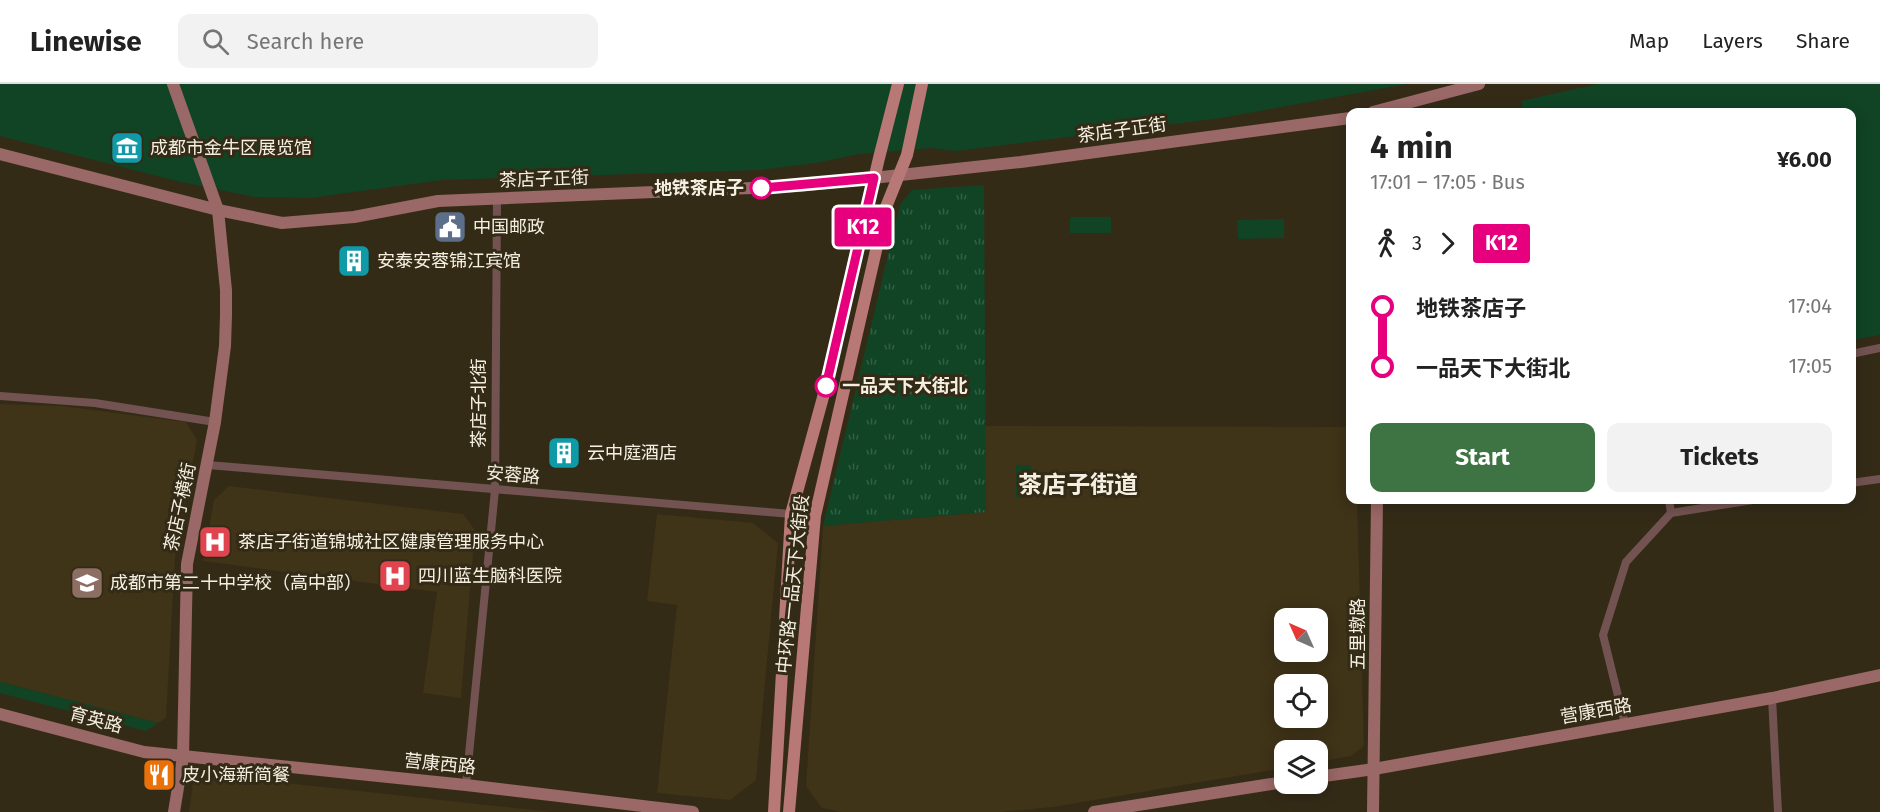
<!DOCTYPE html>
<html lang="en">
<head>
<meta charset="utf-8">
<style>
  body { margin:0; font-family:"Fira Sans","Noto Sans SC",sans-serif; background:#f2f2f2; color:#222; height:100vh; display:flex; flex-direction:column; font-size:22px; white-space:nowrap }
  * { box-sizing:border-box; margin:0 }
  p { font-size:20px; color:#767676 }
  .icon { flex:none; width:33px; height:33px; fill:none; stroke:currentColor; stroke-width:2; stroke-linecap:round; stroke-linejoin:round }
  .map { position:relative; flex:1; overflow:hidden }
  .side { position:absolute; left:1346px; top:24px; width:510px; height:396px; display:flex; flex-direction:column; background:#fff; border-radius:12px; box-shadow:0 3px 15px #0003 }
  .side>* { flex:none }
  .badge { padding:0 12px; border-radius:4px; font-size:21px; line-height:39px }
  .needle { width:39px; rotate:315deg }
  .buttons { position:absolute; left:1274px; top:524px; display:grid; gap:12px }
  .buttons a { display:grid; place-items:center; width:54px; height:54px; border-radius:12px; background:#fff; box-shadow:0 3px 15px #0003; font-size:30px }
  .map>.badge { position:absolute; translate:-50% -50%; box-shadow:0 0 0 3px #fff }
  .legs { display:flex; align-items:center; gap:9px; height:66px; padding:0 24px; font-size:20px }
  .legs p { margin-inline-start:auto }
  .headline { display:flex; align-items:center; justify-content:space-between; height:102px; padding:0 24px }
  h1 { font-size:33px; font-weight:700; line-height:45px }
  .action { display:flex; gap:12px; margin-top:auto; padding:12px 24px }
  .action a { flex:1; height:69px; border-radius:12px; background:#3e7343; color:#fff; font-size:24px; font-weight:700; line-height:69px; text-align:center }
  .action a+a { background:#f2f2f2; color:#222 }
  ul { padding:0 24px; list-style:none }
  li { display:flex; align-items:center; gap:21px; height:60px; font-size:22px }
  li i { display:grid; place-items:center; width:9px; height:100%; margin:0 8px; background:currentColor }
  li i::after { content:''; width:15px; height:15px; margin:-8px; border:4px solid; border-radius:50%; background:#fff }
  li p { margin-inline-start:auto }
  li:first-child i { background:linear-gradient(#0000 50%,currentColor 0) }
  li:last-child i { background:linear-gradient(currentColor 50%,#0000 0) }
  header { display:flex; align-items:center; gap:36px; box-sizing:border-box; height:84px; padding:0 30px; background:#fff; border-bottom:2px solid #e0e0e0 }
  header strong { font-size:28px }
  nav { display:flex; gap:33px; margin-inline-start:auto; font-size:21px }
  .search { width:420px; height:54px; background:#f2f2f2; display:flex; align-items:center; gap:15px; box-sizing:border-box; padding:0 21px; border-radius:12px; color:#767676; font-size:22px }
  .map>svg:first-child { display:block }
  .built { fill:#3f3318; fill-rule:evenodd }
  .grass { fill:url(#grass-tufts) }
  .park { fill:#104425 }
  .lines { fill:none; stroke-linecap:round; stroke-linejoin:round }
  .street { stroke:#735351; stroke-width:8 }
  .secondary { stroke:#9a6866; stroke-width:12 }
  .primary { stroke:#b87875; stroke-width:12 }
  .line-1-casing { stroke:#fff; stroke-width:14 }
  .line-1 { stroke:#e6007e; stroke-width:9 }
  .stop-1-dot { fill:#fff; stroke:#e6007e; stroke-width:3 }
  .labels { text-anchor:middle; stroke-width:6; stroke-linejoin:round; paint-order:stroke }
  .street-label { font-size:18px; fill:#f5efe2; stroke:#342b17 }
  .poi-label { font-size:18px; fill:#f5efe2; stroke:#342b17; text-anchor:start }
  .stop-label { font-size:18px; font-weight:bold; fill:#f5efe2; stroke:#342b17; text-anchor:end }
  .district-label { font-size:24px; font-weight:bold; fill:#f5efe2; stroke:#342b17 }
</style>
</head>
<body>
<header>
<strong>Linewise</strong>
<div class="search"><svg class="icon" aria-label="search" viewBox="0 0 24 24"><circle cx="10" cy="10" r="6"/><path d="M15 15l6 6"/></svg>Search here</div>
<nav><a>Map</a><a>Layers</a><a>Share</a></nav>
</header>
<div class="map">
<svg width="1880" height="728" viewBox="0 0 1880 728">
  <defs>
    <pattern id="grass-tufts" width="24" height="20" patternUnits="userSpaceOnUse" patternTransform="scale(1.5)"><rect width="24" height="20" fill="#104425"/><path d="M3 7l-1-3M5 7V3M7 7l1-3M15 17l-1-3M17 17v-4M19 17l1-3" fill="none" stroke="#335f44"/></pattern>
  </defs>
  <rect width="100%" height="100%" fill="#342b17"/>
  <g class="built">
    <polygon points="0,320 62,322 186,338 197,356 175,474 166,634 158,639 0,598"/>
    <path d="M985,342L1350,343V416H1357L1364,662L1351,672L1317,678V666H1284V684L1053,723L1000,728H842L822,724L806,702L823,442L985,428ZM1284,534H1317V567H1284ZM1284,600H1317V633H1284Z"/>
    <polygon points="229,402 463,430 475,446 461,614 423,609 437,508 203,477 214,416"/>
    <polygon points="657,430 753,439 778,459 756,696 730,716 657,709 677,521 647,517"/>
    <polygon points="203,690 551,728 189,728 193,698"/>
  </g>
  <polygon class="grass" points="984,101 986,428 823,442 900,121 912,106"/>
  <g class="park">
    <polygon points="0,0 1407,0 1221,34 956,67 931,64 859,70 816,79 761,86 442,96 310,114 254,113 177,97 0,52"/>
    <polygon points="1598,0 1880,0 1880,251 1851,256 1851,28 1523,28 1521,17"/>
    <rect x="1070" y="133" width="41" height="16"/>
    <polygon points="1284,135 1284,154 1238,155 1237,136"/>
    <rect x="1016" y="381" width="15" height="33"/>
    <polygon points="0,598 158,639 146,647 0,609"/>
  </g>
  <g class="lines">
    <g class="street">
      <polyline points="1851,270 1880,264"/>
      <polyline points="0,312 95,319 215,338"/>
      <polyline points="208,381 815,432"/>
      <polyline points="1851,399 1880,395"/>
      <polyline points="1669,416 1671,429"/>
      <polyline points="1772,614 1778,728"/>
      <polyline points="1625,640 1603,551 1626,478 1671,429 1753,416"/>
      <polyline points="466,701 495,406 497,115"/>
    </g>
    <g class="secondary">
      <polyline points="173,0 218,126 226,206 226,231 225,262 215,338 187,480 183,673 174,728"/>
      <polyline points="1373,28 1479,0"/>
      <polyline points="0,70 218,126 282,139 354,133 438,117 799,102 1021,78 1350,34"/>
      <polyline points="0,630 144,668 466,701 693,728"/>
      <polyline points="1317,693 1374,685 1772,614 1880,591"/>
      <polyline points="1094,728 1284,698"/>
      <polyline points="1373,728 1377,416"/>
    </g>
    <g class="primary">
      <polyline points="774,728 791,430 825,306 879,74 898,0"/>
      <polyline points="789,728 815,432 886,123 907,71 922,0"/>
    </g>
  </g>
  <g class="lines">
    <defs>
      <polyline id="line-1" points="761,104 874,94 826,302"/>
    </defs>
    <use href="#line-1" class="line-1-casing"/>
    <use href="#line-1" class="line-1"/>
  </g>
  <defs>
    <symbol id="museum-square" viewBox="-11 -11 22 22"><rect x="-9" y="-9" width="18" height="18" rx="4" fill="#0f9aa8" stroke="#342b17"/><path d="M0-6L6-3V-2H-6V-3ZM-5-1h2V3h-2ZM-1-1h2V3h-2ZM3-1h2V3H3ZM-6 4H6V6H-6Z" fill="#fff"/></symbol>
    <symbol id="civic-square" viewBox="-11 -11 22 22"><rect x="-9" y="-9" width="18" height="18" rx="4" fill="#5c6f8a" stroke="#342b17"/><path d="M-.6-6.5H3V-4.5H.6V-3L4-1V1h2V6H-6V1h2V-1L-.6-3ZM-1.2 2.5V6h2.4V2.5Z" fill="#fff"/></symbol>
    <symbol id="building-square" viewBox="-11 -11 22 22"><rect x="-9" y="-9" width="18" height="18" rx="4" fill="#0f9aa8" stroke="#342b17"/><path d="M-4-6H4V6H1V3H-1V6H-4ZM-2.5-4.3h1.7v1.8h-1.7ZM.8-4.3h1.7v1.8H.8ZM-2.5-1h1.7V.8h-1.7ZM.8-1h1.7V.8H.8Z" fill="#fff"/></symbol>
    <symbol id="hospital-square" viewBox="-11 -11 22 22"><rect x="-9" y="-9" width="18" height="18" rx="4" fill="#e0444e" stroke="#342b17"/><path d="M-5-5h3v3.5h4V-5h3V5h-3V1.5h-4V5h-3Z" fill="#fff"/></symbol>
    <symbol id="school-square" viewBox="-11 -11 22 22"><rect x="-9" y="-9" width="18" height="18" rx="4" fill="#8d6e63" stroke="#342b17"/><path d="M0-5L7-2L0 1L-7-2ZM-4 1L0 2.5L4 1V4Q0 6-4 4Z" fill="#fff"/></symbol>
    <symbol id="restaurant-square" viewBox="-11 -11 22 22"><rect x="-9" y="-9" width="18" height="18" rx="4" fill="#e8710a" stroke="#342b17"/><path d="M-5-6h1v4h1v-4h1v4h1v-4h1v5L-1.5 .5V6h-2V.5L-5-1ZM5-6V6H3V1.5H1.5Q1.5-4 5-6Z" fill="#fff"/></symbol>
  </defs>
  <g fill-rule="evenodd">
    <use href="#museum-square" x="108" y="45" width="38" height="38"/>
    <use href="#civic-square" x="431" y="124" width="38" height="38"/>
    <use href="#building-square" x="335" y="158" width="38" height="38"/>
    <use href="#building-square" x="545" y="350" width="38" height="38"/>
    <use href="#hospital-square" x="196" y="439" width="38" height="38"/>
    <use href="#hospital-square" x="376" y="473" width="38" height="38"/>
    <use href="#school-square" x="68" y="480" width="38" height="38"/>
    <use href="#restaurant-square" x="140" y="672" width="38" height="38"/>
  </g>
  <g class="stop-1-dot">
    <circle cx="761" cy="104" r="10"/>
    <circle cx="826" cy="302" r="10"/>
  </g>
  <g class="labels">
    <g class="street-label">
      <text transform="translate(1122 46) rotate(-8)" y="6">茶店子正街</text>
      <text transform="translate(544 95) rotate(-2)" y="6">茶店子正街</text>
      <text transform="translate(479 319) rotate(-90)" y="6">茶店子北街</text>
      <text transform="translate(513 391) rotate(5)" y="6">安蓉路</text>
      <text transform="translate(180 423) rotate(-78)" y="6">茶店子横街</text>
      <text transform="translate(793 500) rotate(-84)" y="6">中环路一品天下大街段</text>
      <text transform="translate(1358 550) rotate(-90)" y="6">五里墩路</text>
      <text transform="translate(1596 627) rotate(-10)" y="6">营康西路</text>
      <text transform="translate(96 636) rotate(15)" y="6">育英路</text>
      <text transform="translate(440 680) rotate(6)" y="6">营康西路</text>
    </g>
    <g class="poi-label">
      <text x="150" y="70">成都市金牛区展览馆</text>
      <text x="473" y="149">中国邮政</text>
      <text x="377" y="183">安泰安蓉锦江宾馆</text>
      <text x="587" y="375">云中庭酒店</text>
      <text x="238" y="464">茶店子街道锦城社区健康管理服务中心</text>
      <text x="418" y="498">四川蓝生脑科医院</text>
      <text x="110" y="505">成都市第二十中学校（高中部）</text>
      <text x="182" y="697">皮小海新简餐</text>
    </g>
    <g class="stop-label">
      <text x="744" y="110">地铁茶店子</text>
      <text x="842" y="308" text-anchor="start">一品天下大街北</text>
    </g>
    <g class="district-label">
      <text x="1078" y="409">茶店子街道</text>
    </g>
  </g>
</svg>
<div class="buttons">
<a><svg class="needle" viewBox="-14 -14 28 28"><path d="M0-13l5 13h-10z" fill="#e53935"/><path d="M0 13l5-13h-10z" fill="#767676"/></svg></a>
<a><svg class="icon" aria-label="locate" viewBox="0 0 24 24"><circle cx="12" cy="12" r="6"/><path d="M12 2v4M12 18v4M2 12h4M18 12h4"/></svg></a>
<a><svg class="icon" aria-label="layers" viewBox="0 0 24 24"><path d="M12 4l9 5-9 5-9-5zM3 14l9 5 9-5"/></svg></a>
</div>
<b class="badge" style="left:863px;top:143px;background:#e6007e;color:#fff">K12</b>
<section class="side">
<div class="headline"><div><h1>4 min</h1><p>17:01 – 17:05 · Bus</p></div><b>¥6.00</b></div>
<div class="legs"><svg class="icon" aria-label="walk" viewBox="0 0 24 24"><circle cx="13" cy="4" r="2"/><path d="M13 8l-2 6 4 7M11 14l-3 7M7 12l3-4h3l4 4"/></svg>3<svg class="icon" aria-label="forward" viewBox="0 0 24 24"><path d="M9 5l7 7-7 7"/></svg><b class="badge" style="background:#e6007e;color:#fff">K12</b></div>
<ul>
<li><i style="color:#e6007e"></i><b>地铁茶店子</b><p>17:04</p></li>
<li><i style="color:#e6007e"></i><b>一品天下大街北</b><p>17:05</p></li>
</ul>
<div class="action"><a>Start</a><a>Tickets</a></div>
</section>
</div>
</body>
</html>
